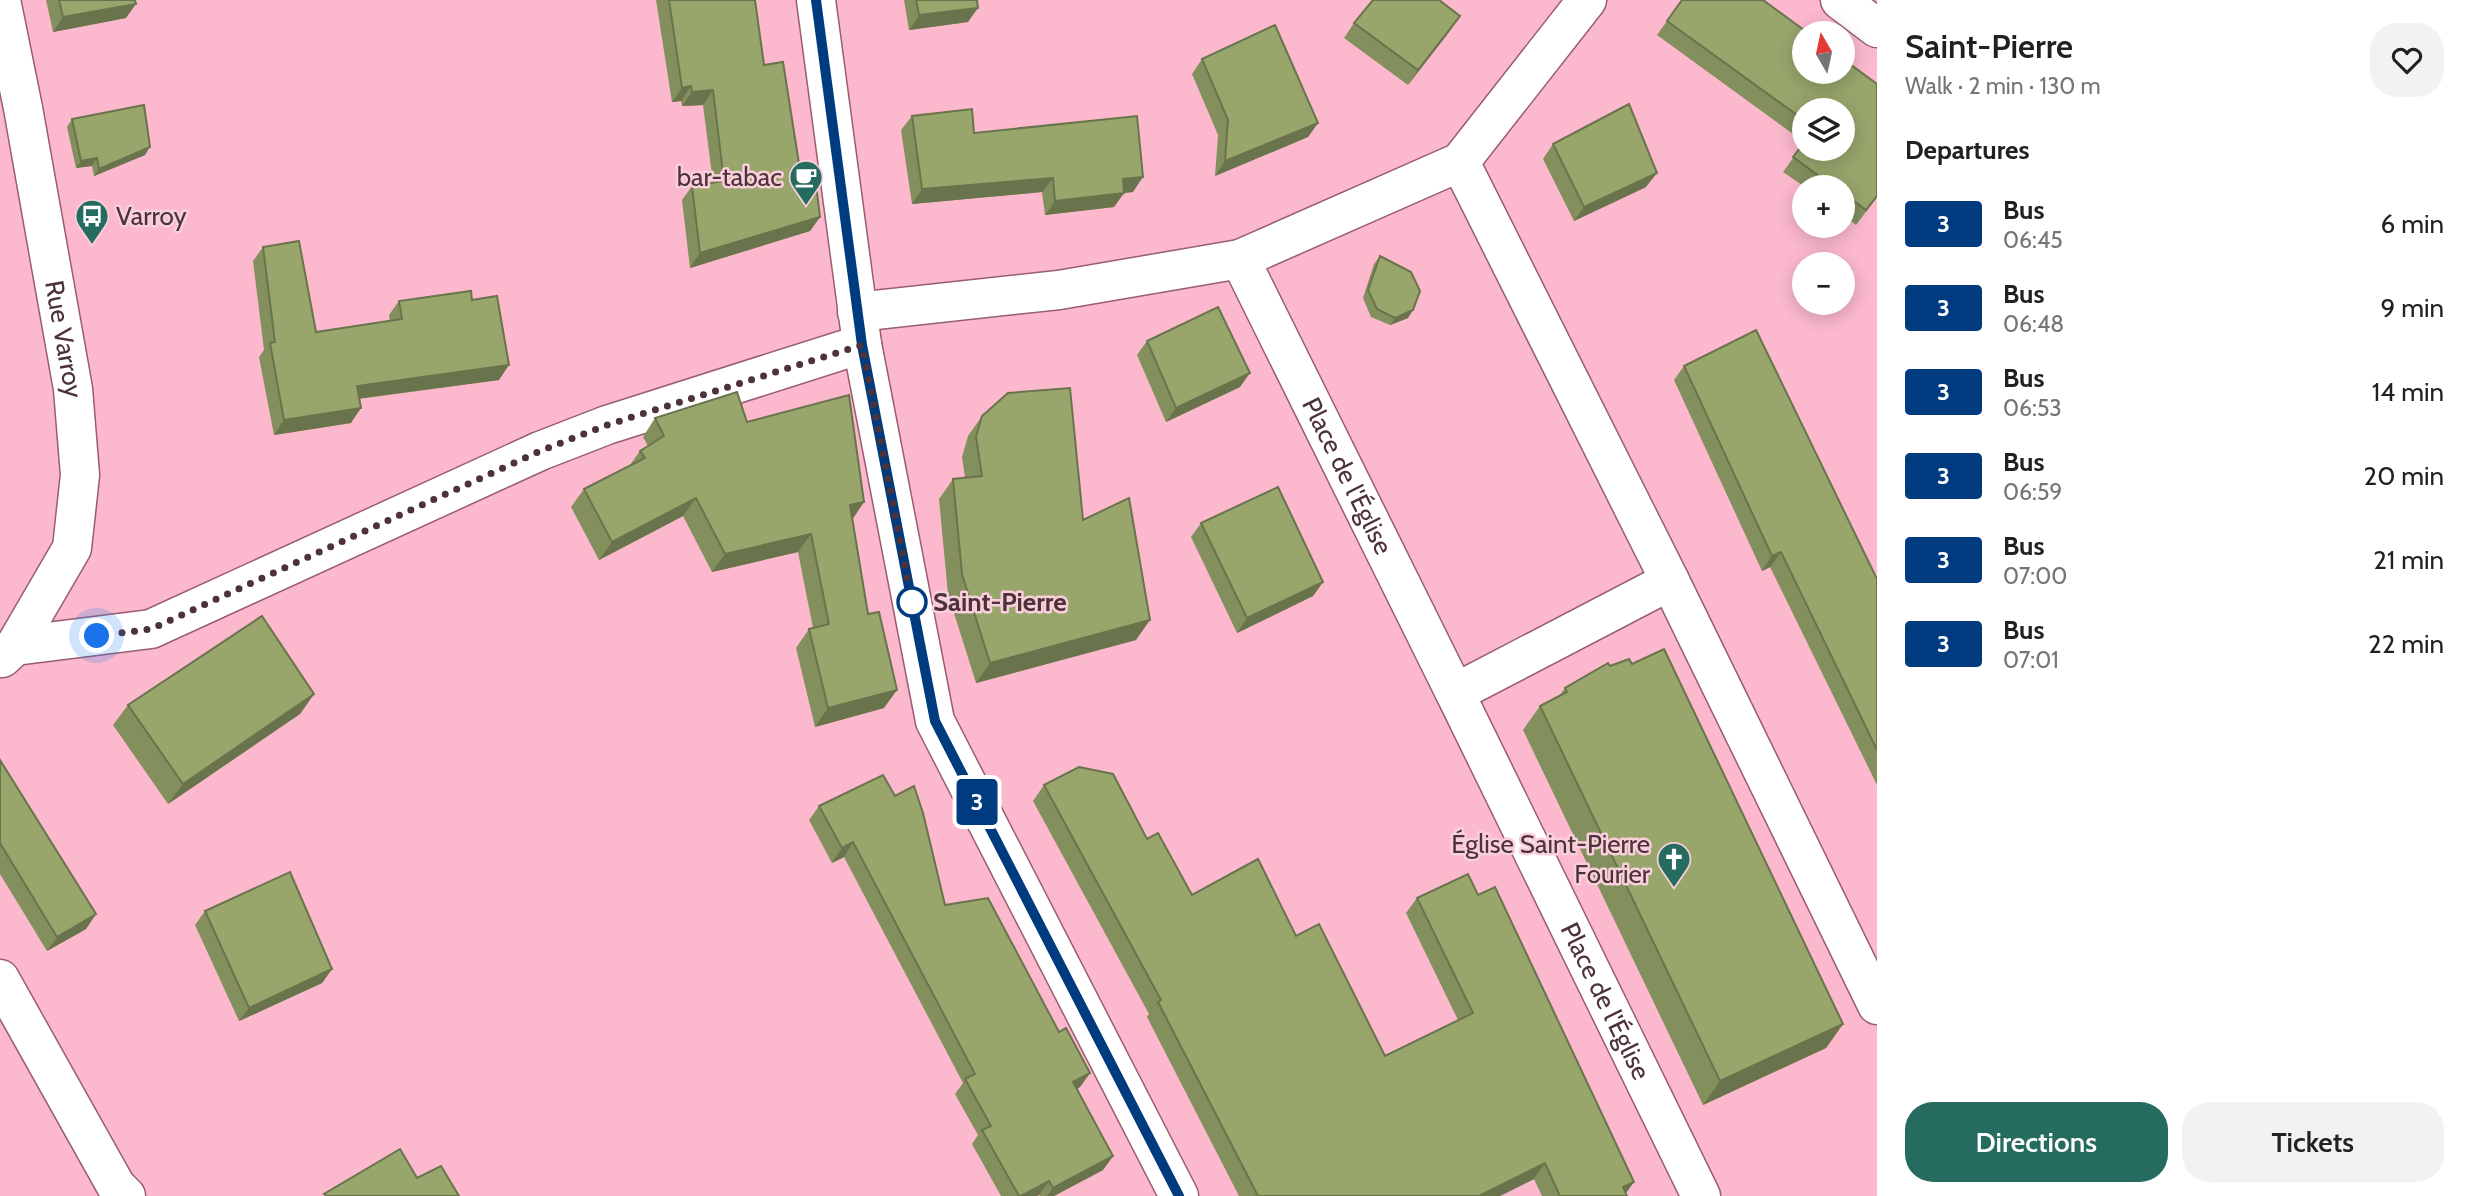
<!DOCTYPE html>
<html lang="en">
<head>
<meta charset="utf-8">
<style>
  body { margin:0; font-family:Cabin,sans-serif; background:#f2f2f2; color:#202124; height:100vh; display:flex; flex-direction:column; font-size:26px; white-space:nowrap }
  * { box-sizing:border-box; margin:0 }
  p { font-size:23px; color:#757577 }
  .icon { flex:none; width:38px; height:38px; fill:none; stroke:currentColor; stroke-width:2; stroke-linecap:round; stroke-linejoin:round }
  .map { position:relative; flex:1; overflow:hidden }
  .sheet { display:flex; flex-direction:column; background:#fff; width:595px }
  .sheet>* { flex:none }
  .badge { padding:0 14px; border-radius:5px; font-size:24px; line-height:46px }
  .needle { width:46px; rotate:351deg }
  .tools { position:absolute; left:1792px; top:21px; display:grid; gap:14px }
  .tools a { display:grid; place-items:center; width:63px; height:63px; border-radius:50%; background:#fff; box-shadow:0 4px 18px #0003; font-size:35px }
  .you { position:absolute; width:35px; height:35px; margin:-18px; border:5px solid #fff; border-radius:50%; background:#1a73e8; box-shadow:0 0 0 10px #1a73e833 }
  .map>.badge { position:absolute; translate:-50% -50%; box-shadow:0 0 0 4px #fff }
  h2 { padding:0 28px; font-size:26px; line-height:63px }
  .round { display:grid; place-items:center; flex:none; width:74px; height:74px; border-radius:28px; background:#f2f2f2 }
  .headline { display:flex; align-items:center; justify-content:space-between; height:119px; padding:0 28px }
  h1 { font-size:33px; font-weight:600; line-height:52px }
  .button { display:flex; gap:14px; margin-top:auto; padding:14px 28px }
  .button a { flex:1; height:80px; border-radius:28px; background:#256b5f; color:#fff; font-size:28px; font-weight:600; line-height:80px; text-align:center }
  .button a+a { background:#f2f2f2; color:#202124 }
  ul { padding:0; list-style:none }
  li { display:flex; align-items:center; gap:21px; height:84px; padding:0 28px }
  li div { flex:1 }
  li b { display:block; font-size:26px }
  li em { font-style:normal }
  li .badge { min-width:77px; font-weight:700; text-align:center }
  main { display:flex; flex:1; min-height:0 }
  .map>svg:first-child { display:block }
  .lines { fill:none; stroke-linecap:round; stroke-linejoin:round }
  .street-casing { stroke:#985d70; stroke-width:41 }
  .secondary-casing { stroke:#985d70; stroke-width:41 }
  .street { stroke:#fff; stroke-width:38 }
  .secondary { stroke:#fff; stroke-width:38 }
  .wall { fill:#838f5d }
  .shaded-wall { fill:#6a744c }
  .building { fill:#98a66c; stroke:#6a744c; stroke-width:2 }
  .line-casing { stroke:#fff; stroke-width:16 }
  .line { stroke:#003b80; stroke-width:10 }
  .walk { stroke:#4d323a; stroke-width:7; stroke-dasharray:0 12.6 }
  .stop-dot { fill:#fff; stroke:#003b80; stroke-width:3.5 }
  .labels { text-anchor:middle; stroke-width:5; stroke-linejoin:round; paint-order:stroke }
  .poi-label { font-size:26px; fill:#4d323a; stroke:#f8cfda; text-anchor:end }
  .street-label { font-size:26px; fill:#4d323a; stroke:#f8cfda }
  .stop-label { font-size:26px; font-weight:bold; fill:#4d323a; stroke:#f8cfda; text-anchor:start }
</style>
</head>
<body>
<main>
<div class="map">
<svg width="1877" height="1196" viewBox="0 0 1877 1196">
  <rect width="100%" height="100%" fill="#fcb9cd"/>
  <g class="lines">
    <defs>
      <g id="street">
        <path id="s1" d="M1,0L23,108L73,389L80,475L72,548L15,646L2,658"/>
        <path id="s2" d="M1240,259L1455,693L1670,581L1460,162"/>
        <polyline points="857,312 1059,290 1240,259 1460,162 1587,0"/>
        <polyline points="1670,581 1877,1005"/>
        <polyline points="15,646 151,629 540,451 607,425 862,344"/>
        <path id="s3" d="M1455,693L1701,1196"/>
        <polyline points="0,979 116,1186 126,1196"/>
      </g>
      <g id="secondary">
        <polyline points="816,0 862,344 935,721 1179,1196"/>
        <polyline points="1840,0 1877,28"/>
      </g>
    </defs>
    <use href="#street" class="street-casing"/>
    <use href="#secondary" class="secondary-casing"/>
    <use href="#street" class="street"/>
    <use href="#secondary" class="secondary"/>
  </g>
  <g class="wall">
    <polygon points="46,0 135,0 126,18 53,32"/>
    <polygon points="656,0 755,0 764,65 800,170 820,217 810,231 690,268 682,200 692,186 713,183 703,105 682,106 681,101 672,102"/>
    <polygon points="904,0 977,0 968,22 909,30"/>
    <polygon points="1682,0 1877,84 1877,197 1856,225 1843,215 1843,187 1805,187 1783,172 1804,143 1843,149 1804,110 1804,142 1657,35"/>
    <polygon points="1460,16 1408,85 1344,38 1354,23"/>
    <polygon points="1202,59 1318,123 1308,137 1215,176 1218,135 1192,74"/>
    <polygon points="912,116 974,133 1133,192 1124,193 1114,207 1045,215 1042,192 912,204 901,130"/>
    <polygon points="72,119 145,155 94,176 92,166 76,168 67,127"/>
    <polygon points="1553,144 1646,187 1574,221 1543,159"/>
    <polygon points="263,247 316,332 390,321 389,315 399,301 472,300 499,380 359,399 351,423 274,435 259,357 264,350 253,261"/>
    <polygon points="1380,256 1408,318 1390,325 1371,317 1363,298 1374,264"/>
    <polygon points="1147,341 1240,387 1166,422 1137,355"/>
    <polygon points="1684,366 1877,579 1877,785 1770,567 1762,571 1674,380"/>
    <polygon points="982,416 1083,520 1136,640 976,683 948,594 939,499 953,479 965,478 962,457 968,436"/>
    <polygon points="655,418 747,422 864,502 852,519 884,708 815,727 796,648 809,629 813,628 798,552 712,572 683,516 599,560 571,507 584,489 630,465 640,451 648,446 643,437"/>
    <polygon points="1201,523 1323,582 1313,596 1237,633 1191,537"/>
    <polygon points="1565,688 1843,1024 1826,1048 1703,1105 1523,730 1540,706 1559,696"/>
    <polygon points="314,694 300,714 168,804 113,725 128,705"/>
    <polygon points="0,760 96,914 86,929 47,951 0,874"/>
    <polygon points="1044,785 1147,839 1192,895 1296,936 1385,1056 1458,1020 1406,913 1417,898 1627,1196 1542,1196 1534,1179 1500,1196 1239,1196 1147,1017 1149,1014 1033,801"/>
    <polygon points="819,806 945,905 1059,1032 1090,1073 1080,1087 1077,1089 1113,1156 1103,1170 1054,1196 1040,1196 1039,1195 1037,1196 1001,1196 972,1144 978,1135 955,1094 963,1083 844,857 832,863 809,820"/>
    <polygon points="205,911 332,969 322,983 239,1021 195,925"/>
  </g>
  <g class="shaded-wall">
    <polygon points="136,4 126,18 53,32 63,17"/>
    <polygon points="978,8 968,22 909,30 919,15"/>
    <polygon points="1460,16 1450,31 1408,85 1418,70"/>
    <polygon points="691,86 681,101 672,102 682,88"/>
    <polygon points="713,90 703,105 682,106 692,92"/>
    <polygon points="1318,123 1308,137 1215,176 1225,161"/>
    <polygon points="150,147 145,155 94,176 99,169"/>
    <polygon points="97,158 92,166 76,168 81,161"/>
    <polygon points="1657,173 1646,187 1574,221 1584,207"/>
    <polygon points="1143,177 1133,192 1113,194 1123,179"/>
    <polygon points="1053,178 1042,192 912,204 922,189"/>
    <polygon points="1124,193 1114,207 1045,215 1055,201"/>
    <polygon points="820,217 810,231 690,268 700,253"/>
    <polygon points="1413,310 1408,318 1390,325 1395,318"/>
    <polygon points="509,365 499,380 346,400 357,386"/>
    <polygon points="1250,373 1240,387 1166,422 1176,408"/>
    <polygon points="361,408 351,423 274,435 284,420"/>
    <polygon points="696,498 683,516 599,560 612,542"/>
    <polygon points="864,502 852,520 850,505"/>
    <polygon points="811,534 798,552 712,572 725,554"/>
    <polygon points="1781,552 1770,567 1762,571 1772,556"/>
    <polygon points="1323,582 1313,596 1237,633 1247,618"/>
    <polygon points="1150,620 1136,640 976,683 990,663"/>
    <polygon points="897,690 884,708 815,727 828,708"/>
    <polygon points="314,694 300,714 168,804 183,784"/>
    <polygon points="853,842 844,857 832,863 842,848"/>
    <polygon points="96,914 86,929 47,951 57,937"/>
    <polygon points="332,969 322,983 239,1021 249,1008"/>
    <polygon points="1843,1024 1826,1048 1703,1105 1720,1081"/>
    <polygon points="1090,1073 1080,1087 1063,1096 1073,1082"/>
    <polygon points="1113,1156 1103,1170 1054,1196 1047,1196 1053,1188"/>
    <polygon points="1545,1163 1534,1179 1500,1196 1479,1196"/>
    <polygon points="1049,1181 1039,1195 1037,1196 1021,1196"/>
    <polygon points="1634,1182 1624,1196 1623,1187"/>
  </g>
  <g class="building">
    <polygon points="59,0 135,0 136,4 63,17"/>
    <polygon points="669,0 755,0 764,65 783,62 800,170 814,168 820,217 700,253 692,186 724,181 713,90 692,92 691,86 682,88"/>
    <polygon points="916,0 977,0 978,8 919,15"/>
    <polygon points="1373,0 1439,0 1460,16 1418,70 1354,23"/>
    <polygon points="1682,0 1763,0 1808,33 1804,33 1804,72 1843,72 1843,59 1877,84 1877,196 1866,210 1843,193 1843,187 1834,187 1793,157 1804,143 1804,149 1843,149 1843,110 1804,110 1804,120 1667,21"/>
    <polygon points="1275,25 1318,123 1225,161 1228,120 1202,59"/>
    <polygon points="1629,104 1657,173 1584,207 1553,144"/>
    <polygon points="144,105 150,147 99,169 97,158 81,161 72,119"/>
    <polygon points="972,109 974,133 1137,116 1143,177 1123,179 1124,193 1055,201 1053,178 922,189 912,116"/>
    <polygon points="299,241 316,332 402,319 399,301 471,291 472,300 497,296 509,365 357,386 361,408 284,420 270,343 275,342 263,247"/>
    <polygon points="1380,256 1411,272 1420,291 1413,310 1395,318 1377,309 1368,290"/>
    <polygon points="1218,307 1250,373 1176,408 1147,341"/>
    <polygon points="1756,330 1877,579 1877,750 1781,552 1772,556 1684,366"/>
    <polygon points="1070,388 1083,520 1129,498 1150,620 990,663 962,574 953,479 982,476 976,437 982,416 1008,393"/>
    <polygon points="737,392 747,422 849,395 864,502 850,505 868,614 879,612 897,690 828,708 809,629 829,624 811,534 725,554 696,498 612,542 584,489 645,458 640,451 664,436 655,418"/>
    <polygon points="1278,487 1323,582 1247,618 1201,523"/>
    <polygon points="262,616 314,694 183,784 128,705"/>
    <polygon points="1664,649 1843,1024 1720,1081 1540,706 1567,692 1565,688 1608,663 1610,666 1629,659 1632,664"/>
    <polygon points="0,760 96,914 57,937 0,843"/>
    <polygon points="1079,767 1113,774 1147,839 1158,833 1192,895 1258,859 1296,936 1319,924 1385,1056 1473,1013 1417,898 1468,874 1478,895 1495,887 1634,1182 1623,1187 1627,1196 1560,1196 1545,1163 1479,1196 1258,1196 1158,1002 1161,1000 1044,785"/>
    <polygon points="883,775 895,796 914,786 923,813 945,905 988,898 1059,1032 1066,1028 1090,1073 1073,1082 1113,1156 1053,1188 1049,1181 1021,1196 1019,1196 982,1130 991,1126 965,1079 975,1074 853,842 842,848 819,806"/>
    <polygon points="290,872 332,969 249,1008 205,911"/>
    <polygon points="400,1149 417,1178 441,1166 459,1196 326,1196 324,1194"/>
  </g>
  <g class="lines">
    <defs>
      <polyline id="line" points="816,0 862,345 935,721 1179,1196"/>
    </defs>
    <use href="#line" class="line-casing"/>
    <use href="#line" class="line"/>
    <polyline class="walk" points="97,636 151,629 540,451 607,425 862,345 912,602"/>
  </g>
  <defs>
    <symbol id="cafe-pin" viewBox="-11 -11 22 30"><path d="M0 17L-7.5 6A9.5 9.5 0 1 1 7.5 6Z" fill="#256b5f" stroke="#f8cfda"/><path d="M-5.5-4.5H6V0H3Q3 3.5 0 3.5H-2.5Q-5.5 3.5-5.5 0ZM3-3.2v2h1.7v-2ZM-6 4.5H4V6H-6Z" fill="#fff"/></symbol>
    <symbol id="bus-pin" viewBox="-11 -11 22 30"><path d="M0 17L-7.5 6A9.5 9.5 0 1 1 7.5 6Z" fill="#256b5f" stroke="#f8cfda"/><path d="M-5-6H5V4H4V6H2V4H-2V6H-4V4H-5ZM-3.5-4V0h7V-4ZM-3.5 1.2v1.5H-2V1.2ZM2 1.2v1.5H3.5V1.2Z" fill="#fff"/></symbol>
    <symbol id="church-pin" viewBox="-11 -11 22 30"><path d="M0 17L-7.5 6A9.5 9.5 0 1 1 7.5 6Z" fill="#256b5f" stroke="#f8cfda"/><path d="M-1.2-6h2.4v3.5h3.3v2.4h-3.3V6h-2.4V-.1h-3.3v-2.4h3.3Z" fill="#fff"/></symbol>
  </defs>
  <g fill-rule="evenodd">
    <use href="#cafe-pin" x="787" y="158" width="38" height="52"/>
    <use href="#bus-pin" x="73" y="197" width="38" height="52"/>
    <use href="#church-pin" x="1655" y="840" width="38" height="52"/>
  </g>
  <circle class="stop-dot" cx="912" cy="602" r="14"/>
  <g class="labels">
    <g class="poi-label">
      <text x="782" y="186">bar-tabac</text>
      <text x="116" y="225" text-anchor="start">Varroy</text>
      <text x="1650" y="853">Église Saint-Pierre<tspan x="1650" dy="30">Fourier</tspan></text>
    </g>
    <g class="street-label">
      <text dy="9" stroke="none"><textPath href="#s1" startOffset="345">Rue Varroy</textPath></text>
      <text dy="9" stroke="none"><textPath href="#s2" startOffset="242">Place de l'Église</textPath></text>
      <text dy="9" stroke="none"><textPath href="#s3" startOffset="343">Place de l'Église</textPath></text>
    </g>
    <g class="stop-label">
      <text x="933" y="611">Saint-Pierre</text>
    </g>
  </g>
</svg>
<div class="tools">
<a><svg class="needle" viewBox="-14 -14 28 28"><path d="M0-13l5 13h-10z" fill="#e53935"/><path d="M0 13l5-13h-10z" fill="#757577"/></svg></a>
<a><svg class="icon" aria-label="layers" viewBox="0 0 24 24"><path d="M12 4l9 5-9 5-9-5zM3 14l9 5 9-5"/></svg></a>
<a>+</a>
<a>−</a>
</div>
<div class="you" style="left:97px;top:636px"></div>
<b class="badge" style="left:977px;top:802px;background:#003b80;color:#fff">3</b>
</div>
<section class="sheet">
<div class="headline"><div><h1>Saint-Pierre</h1><p>Walk · 2 min · 130 m</p></div><a class="round"><svg class="icon" aria-label="heart" viewBox="0 0 24 24"><path d="M12 20l-8-8c-3-5 5-10 8-4 3-6 11-1 8 4z"/></svg></a></div>
<h2>Departures</h2>
<ul>
<li><span class="badge" style="background:#003b80;color:#fff">3</span><div><b>Bus</b><p>06:45</p></div><em>6 min</em></li>
<li><span class="badge" style="background:#003b80;color:#fff">3</span><div><b>Bus</b><p>06:48</p></div><em>9 min</em></li>
<li><span class="badge" style="background:#003b80;color:#fff">3</span><div><b>Bus</b><p>06:53</p></div><em>14 min</em></li>
<li><span class="badge" style="background:#003b80;color:#fff">3</span><div><b>Bus</b><p>06:59</p></div><em>20 min</em></li>
<li><span class="badge" style="background:#003b80;color:#fff">3</span><div><b>Bus</b><p>07:00</p></div><em>21 min</em></li>
<li><span class="badge" style="background:#003b80;color:#fff">3</span><div><b>Bus</b><p>07:01</p></div><em>22 min</em></li>
</ul>
<div class="button"><a>Directions</a><a>Tickets</a></div>
</section>
</main>
</body>
</html>
